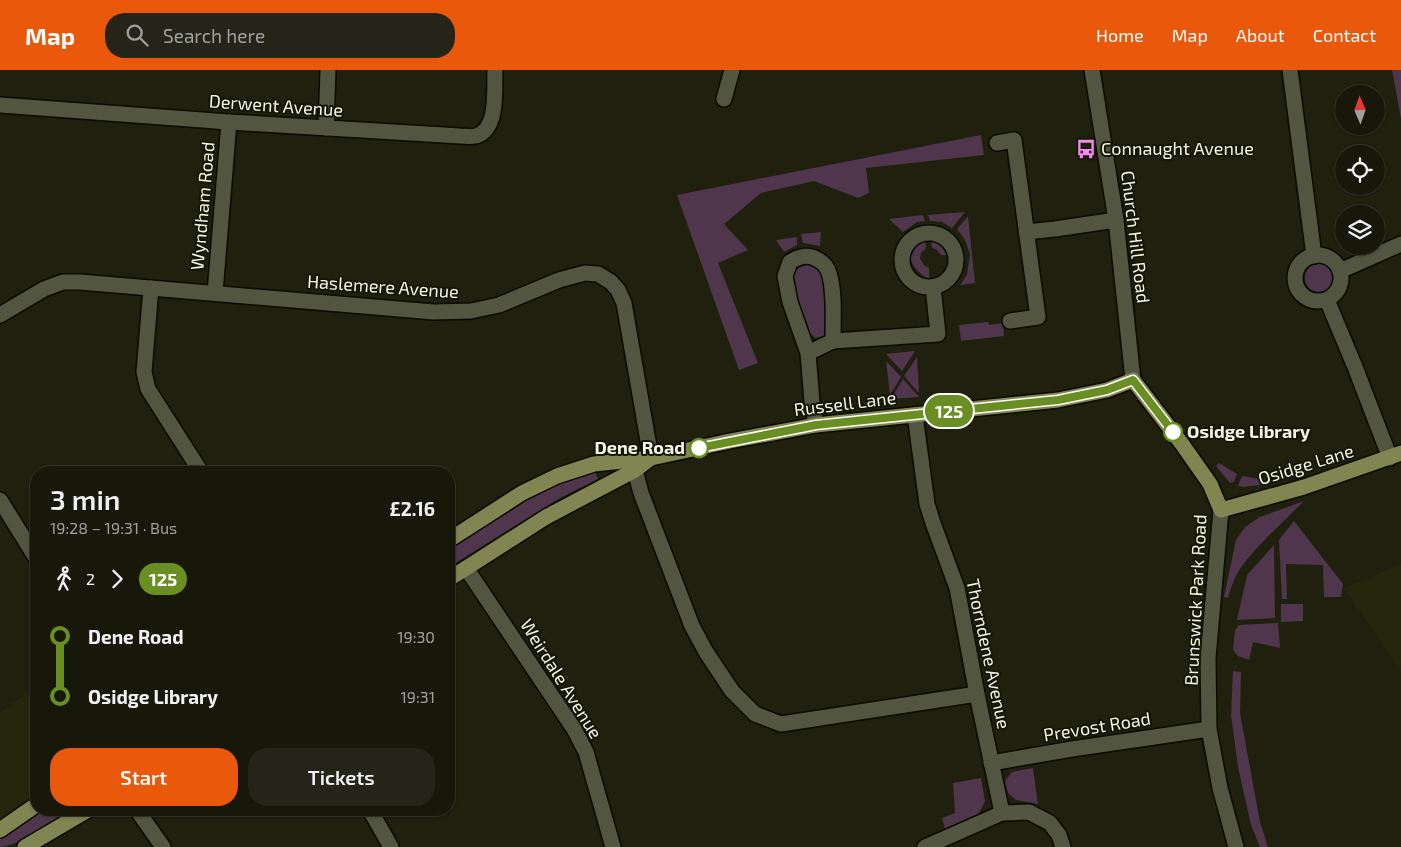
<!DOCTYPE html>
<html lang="en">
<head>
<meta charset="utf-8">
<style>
  body { margin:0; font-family:"Exo 2",sans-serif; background:#242518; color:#f1f3f6; height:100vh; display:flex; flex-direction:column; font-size:19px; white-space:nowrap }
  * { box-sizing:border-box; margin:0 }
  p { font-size:16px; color:#9ea09c }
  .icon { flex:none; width:28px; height:28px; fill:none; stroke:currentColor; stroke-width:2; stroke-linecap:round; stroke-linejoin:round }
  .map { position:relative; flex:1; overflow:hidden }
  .panel { position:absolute; left:30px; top:396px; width:425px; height:350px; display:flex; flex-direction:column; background:#17180a; border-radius:20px; box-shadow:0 1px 4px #0004,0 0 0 1px #36372b }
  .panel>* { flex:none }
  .badge { padding:0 10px; border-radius:16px; font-size:18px; line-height:32px }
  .needle { width:32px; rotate:358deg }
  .controls { position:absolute; left:1335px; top:15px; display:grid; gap:10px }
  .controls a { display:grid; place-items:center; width:50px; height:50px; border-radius:50%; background:#17180a; box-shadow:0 1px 4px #0004,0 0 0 1px #36372b; font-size:25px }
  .map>.badge { position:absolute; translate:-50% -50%; box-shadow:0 0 0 2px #fff }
  .legs { display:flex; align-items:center; gap:8px; height:55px; padding:0 20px; font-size:16px }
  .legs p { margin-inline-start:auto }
  .head { display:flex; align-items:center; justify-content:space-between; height:85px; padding:0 20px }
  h1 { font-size:28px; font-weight:600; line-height:38px }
  .button { display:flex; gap:10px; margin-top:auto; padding:10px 20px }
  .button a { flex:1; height:58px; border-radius:20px; background:#ea580c; color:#fff; font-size:20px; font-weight:600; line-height:58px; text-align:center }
  .button a+a { background:#242518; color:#f1f3f6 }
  ul { padding:0 20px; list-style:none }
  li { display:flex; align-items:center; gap:18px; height:60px; font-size:19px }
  li i { display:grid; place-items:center; width:8px; height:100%; margin:0 6px; background:currentColor }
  li i::after { content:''; width:12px; height:12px; margin:-6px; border:4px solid; border-radius:50%; background:#17180a }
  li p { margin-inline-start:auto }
  li:first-child i { background:linear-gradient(#0000 50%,currentColor 0) }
  li:last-child i { background:linear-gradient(currentColor 50%,#0000 0) }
  header { display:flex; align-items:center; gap:30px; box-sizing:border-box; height:70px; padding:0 25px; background:#ea580c; color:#fff }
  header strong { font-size:24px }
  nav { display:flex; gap:28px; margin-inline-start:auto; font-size:18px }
  .search { width:350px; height:45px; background:#242518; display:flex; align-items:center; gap:12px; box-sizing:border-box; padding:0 18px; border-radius:20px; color:#9ea09c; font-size:19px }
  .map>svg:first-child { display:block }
  .built { fill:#25270d }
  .green { fill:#4f364d }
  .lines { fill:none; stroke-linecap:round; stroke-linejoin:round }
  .minor-casing { stroke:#090a00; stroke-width:18 }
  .major-casing { stroke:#090a00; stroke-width:18 }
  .minor { stroke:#525540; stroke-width:15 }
  .major { stroke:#808552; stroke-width:15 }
  .line-1-casing { stroke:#fff; stroke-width:11 }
  .line-1 { stroke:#6b8e23; stroke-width:8 }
  .stop-1-dot { fill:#fff; stroke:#6b8e23; stroke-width:2.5 }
  .labels { text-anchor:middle; stroke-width:4; stroke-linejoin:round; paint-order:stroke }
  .street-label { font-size:18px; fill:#f3f5e8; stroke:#151705 }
  .poi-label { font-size:18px; fill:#f3f5e8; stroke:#151705; text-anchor:start }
  .stop-label { font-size:18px; font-weight:bold; fill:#f3f5e8; stroke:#151705; text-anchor:start }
</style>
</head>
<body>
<header>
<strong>Map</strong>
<div class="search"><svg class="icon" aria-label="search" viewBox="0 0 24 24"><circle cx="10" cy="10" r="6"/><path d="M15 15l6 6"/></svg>Search here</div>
<nav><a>Home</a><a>Map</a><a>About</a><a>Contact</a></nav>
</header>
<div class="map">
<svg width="1401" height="777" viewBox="0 0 1401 777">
  <rect width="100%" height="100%" fill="#1f200d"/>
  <g class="built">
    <polygon points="1401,494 1401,601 1344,518"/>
    <polygon points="27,624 30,628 36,625 36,735 0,758 0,642"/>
  </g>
  <g class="green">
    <polygon points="1392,0 1401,0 1401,49"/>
    <polygon points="981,65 984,85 866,98 869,123 858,128 814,111 761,123 724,154 748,180 718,193 758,293 739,300 677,125"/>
    <polygon points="965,142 952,158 942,152 930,151 928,145"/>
    <polygon points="923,145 925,151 917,152 903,162 889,149"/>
    <polygon points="968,146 975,213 960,215 967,205 970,184 965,170 957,159"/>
    <polygon points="821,162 820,176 803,173 801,164"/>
    <polygon points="797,167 797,175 784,182 776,170"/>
    <path d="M930,167C941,170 946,174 950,186L941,185L936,179L932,178Z"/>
    <path d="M925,169L926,178L921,183L920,189L925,196L929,198V209C911,200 899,177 925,169Z"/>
    <polygon points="810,194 819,200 823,209 828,258 826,265 815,268 810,263 792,215 794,203 800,197"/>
    <circle cx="1319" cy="208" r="14"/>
    <polygon points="988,252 989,255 1003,253 1004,266 961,271 959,255"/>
    <polygon points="915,281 902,301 886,284"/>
    <polygon points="917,287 919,323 904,306"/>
    <polygon points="886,291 901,307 890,325"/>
    <polygon points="903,309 919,327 891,329"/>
    <polygon points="964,349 964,356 939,359 939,355 945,352"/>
    <polygon points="1219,393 1237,404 1234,412 1230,413 1216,396"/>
    <polygon points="594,399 598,409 560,428 449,497 449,471 519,429"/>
    <polygon points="1242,406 1264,410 1265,414 1244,417 1238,416"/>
    <path d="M1304,431C1283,452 1257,475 1240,499C1234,508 1231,518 1228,528L1224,527L1236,470L1245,457L1260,447Z"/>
    <polygon points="1294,451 1343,514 1341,527 1324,527 1323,495 1286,494 1287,529 1282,529 1279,470"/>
    <polygon points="1274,475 1275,548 1237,550 1247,505"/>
    <polygon points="1281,534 1303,534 1303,551 1281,552"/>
    <polygon points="1278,553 1280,578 1253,572 1249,590 1238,586 1233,580 1235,560 1239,555"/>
    <polygon points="1233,601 1241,602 1240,643 1260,752 1268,777 1260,777 1251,755 1238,697 1231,645"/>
    <polygon points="1033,698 1038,734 1016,730 1008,723 1005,711 1012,702"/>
    <polygon points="981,708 985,731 978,745 945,759 942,748 955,743 953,713"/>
    <path d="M36,740H68C52,750 18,777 0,777V764Z"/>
  </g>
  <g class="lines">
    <defs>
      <g id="minor">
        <polyline points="1092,0 1116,150 1133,310"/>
        <polyline points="1290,0 1314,186"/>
        <polyline points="724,29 732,0"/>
        <path d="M0,35L229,52L460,66C464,66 471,67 476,66C499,59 494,19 495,0"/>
        <polyline points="326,58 328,0"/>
        <polyline points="997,73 1014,70 1038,247 1010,251"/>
        <polyline points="1026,162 1055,159 1116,150"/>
        <circle cx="929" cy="190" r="27"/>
        <circle cx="1318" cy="208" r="23"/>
        <polyline points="1340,201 1401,174"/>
        <polyline points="151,218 144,302 148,319 201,402"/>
        <polyline points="215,223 229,52"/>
        <polyline points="1327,230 1355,297 1390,388"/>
        <polyline points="0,245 44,219 63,212 80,212 434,242 471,241 499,235 559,210 585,203 598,204 611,212 618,220 624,233 651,388"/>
        <polyline points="833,271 938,264 933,217"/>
        <path d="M808,283L833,271C833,252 835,221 829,203C826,192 812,184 801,187C797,188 793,190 790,192L785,206L790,232L808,283L812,332L816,355"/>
        <polyline points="915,345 927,434 933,453 957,518 977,624 1002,743"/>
        <polyline points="635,400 641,423 692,556 706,582 732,621 755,644 781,654 977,624"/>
        <polyline points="0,430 36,488"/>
        <polyline points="1221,440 1208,588 1209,659 1220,718 1236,777"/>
        <polyline points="466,498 574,659 586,682 613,777"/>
        <polyline points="991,693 1072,679 1209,659"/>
        <polyline points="137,740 163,777"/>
        <polyline points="370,740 391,777"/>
        <polyline points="925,777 1002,743 1029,742 1050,753 1059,765 1063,777"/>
      </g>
      <g id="major">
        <polyline points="449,470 522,423 557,406 594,394 651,388 730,371 816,355 1058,330 1107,320 1133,310 1182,374 1210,414 1221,440 1304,417 1401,383"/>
        <polyline points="449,509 546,447 635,400 651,388"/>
        <polyline points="0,760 36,735"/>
        <polyline points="25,777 88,740"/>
      </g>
    </defs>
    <use href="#minor" class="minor-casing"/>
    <use href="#major" class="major-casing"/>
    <use href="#minor" class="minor"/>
    <use href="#major" class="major"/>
  </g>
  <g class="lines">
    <defs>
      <polyline id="line-1" points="699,378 816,355 1058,330 1107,320 1133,310 1173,362"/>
    </defs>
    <use href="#line-1" class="line-1-casing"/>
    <use href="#line-1" class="line-1"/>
  </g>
  <defs>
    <symbol id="bus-bare" viewBox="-9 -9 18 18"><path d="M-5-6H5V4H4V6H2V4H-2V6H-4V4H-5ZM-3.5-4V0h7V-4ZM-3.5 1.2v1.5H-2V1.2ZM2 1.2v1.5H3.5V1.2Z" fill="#f489f0" stroke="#151705" stroke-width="2.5" paint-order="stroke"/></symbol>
  </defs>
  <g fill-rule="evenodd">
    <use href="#bus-bare" x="1072" y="65" width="28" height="28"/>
  </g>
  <g class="stop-1-dot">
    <circle cx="1173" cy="362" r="9"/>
    <circle cx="699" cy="378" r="9"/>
  </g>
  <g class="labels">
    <g class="street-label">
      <text transform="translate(276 36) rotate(4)" y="6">Derwent Avenue</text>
      <text transform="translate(203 136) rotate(-85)" y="6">Wyndham Road</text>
      <text transform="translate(1135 167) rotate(83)" y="6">Church Hill Road</text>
      <text transform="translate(383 217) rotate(4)" y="6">Haslemere Avenue</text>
      <text transform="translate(845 334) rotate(-7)" y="6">Russell Lane</text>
      <text transform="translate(1306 395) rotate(-17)" y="6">Osidge Lane</text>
      <text transform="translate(1196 530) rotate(-87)" y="6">Brunswick Park Road</text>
      <text transform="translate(988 584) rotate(78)" y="6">Thorndene Avenue</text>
      <text transform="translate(561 609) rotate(58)" y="6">Weirdale Avenue</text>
      <text transform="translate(1097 657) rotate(-9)" y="6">Prevost Road</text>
    </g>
    <g class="poi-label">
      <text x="1101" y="85">Connaught Avenue</text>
    </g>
    <g class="stop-label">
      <text x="1187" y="368">Osidge Library</text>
      <text x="685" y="384" text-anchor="end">Dene Road</text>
    </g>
  </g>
</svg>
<div class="controls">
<a><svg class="needle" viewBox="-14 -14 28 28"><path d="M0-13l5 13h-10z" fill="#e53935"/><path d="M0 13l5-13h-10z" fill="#9ea09c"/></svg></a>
<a><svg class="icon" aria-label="locate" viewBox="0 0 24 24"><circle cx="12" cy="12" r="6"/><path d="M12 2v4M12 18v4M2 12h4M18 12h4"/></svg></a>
<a><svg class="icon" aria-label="layers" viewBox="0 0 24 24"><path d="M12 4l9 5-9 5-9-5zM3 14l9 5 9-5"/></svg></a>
</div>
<b class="badge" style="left:949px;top:341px;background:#6b8e23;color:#fff">125</b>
<section class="panel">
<div class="head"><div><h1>3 min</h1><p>19:28 – 19:31 · Bus</p></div><b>£2.16</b></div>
<div class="legs"><svg class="icon" aria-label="walk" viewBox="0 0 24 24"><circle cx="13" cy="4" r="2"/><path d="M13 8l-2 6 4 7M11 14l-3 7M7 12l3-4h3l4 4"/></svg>2<svg class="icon" aria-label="forward" viewBox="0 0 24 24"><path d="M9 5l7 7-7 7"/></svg><b class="badge" style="background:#6b8e23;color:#fff">125</b></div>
<ul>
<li><i style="color:#6b8e23"></i><b>Dene Road</b><p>19:30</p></li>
<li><i style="color:#6b8e23"></i><b>Osidge Library</b><p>19:31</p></li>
</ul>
<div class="button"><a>Start</a><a>Tickets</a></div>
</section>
</div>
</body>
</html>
